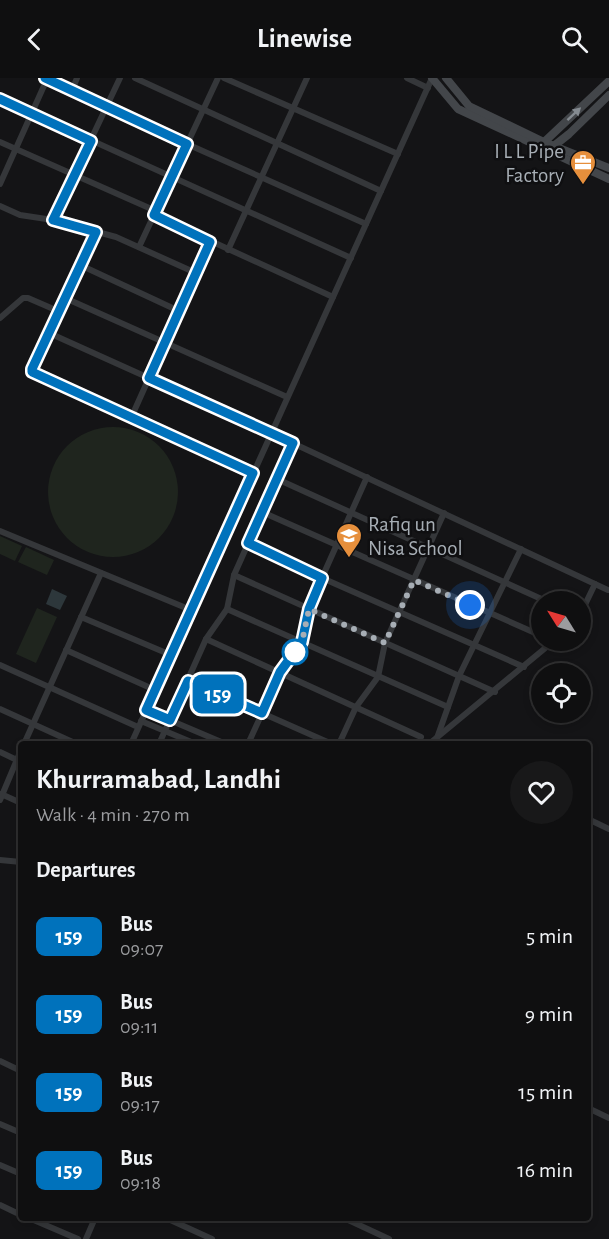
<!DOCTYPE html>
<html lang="en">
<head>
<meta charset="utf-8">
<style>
  body { margin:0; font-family:"Alegreya Sans",sans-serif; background:#181819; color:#f1f3f6; height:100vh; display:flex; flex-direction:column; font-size:22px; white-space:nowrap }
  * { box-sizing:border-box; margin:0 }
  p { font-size:20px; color:#9b9c9f }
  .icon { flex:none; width:33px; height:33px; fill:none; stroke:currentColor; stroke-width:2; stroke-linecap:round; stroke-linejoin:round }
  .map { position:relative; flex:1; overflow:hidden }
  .side { position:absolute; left:18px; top:663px; width:573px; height:480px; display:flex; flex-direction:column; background:#0f0f10; border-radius:6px; box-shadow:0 3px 9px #0003,0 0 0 2px #2f2f30 }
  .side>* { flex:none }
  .badge { padding:0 12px; border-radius:9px; font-size:21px; line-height:39px }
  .needle { width:39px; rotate:307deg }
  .tools { position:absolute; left:531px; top:513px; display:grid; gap:12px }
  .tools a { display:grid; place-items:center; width:60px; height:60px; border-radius:50%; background:#0f0f10; box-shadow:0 3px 9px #0003,0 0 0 2px #2f2f30; font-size:30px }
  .you { position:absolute; width:30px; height:30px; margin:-15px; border:4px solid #fff; border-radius:50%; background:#1a73e8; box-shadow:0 0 0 9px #1a73e833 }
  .map>.badge { position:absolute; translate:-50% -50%; box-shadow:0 0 0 3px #fff }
  h2 { padding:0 18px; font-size:22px; line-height:54px }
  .round { display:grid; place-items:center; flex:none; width:63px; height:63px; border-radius:32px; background:#181819 }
  .overview { display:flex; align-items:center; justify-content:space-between; height:102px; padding:0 18px }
  h1 { font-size:28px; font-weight:600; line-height:45px }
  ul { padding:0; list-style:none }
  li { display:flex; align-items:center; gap:18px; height:78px; padding:0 18px }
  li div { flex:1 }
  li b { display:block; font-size:22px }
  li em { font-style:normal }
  li .badge { min-width:66px; font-weight:700; text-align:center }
  header { display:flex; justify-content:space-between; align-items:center; height:78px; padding:0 18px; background:#0f0f10; font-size:27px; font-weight:600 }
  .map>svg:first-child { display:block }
  .green { fill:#1f251e }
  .water { fill:#2d373b }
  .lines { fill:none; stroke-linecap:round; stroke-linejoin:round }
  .minor { stroke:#35373a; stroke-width:6 }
  .secondary { stroke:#43464a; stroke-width:8 }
  .oneway { fill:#848a90 }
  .line-casing { stroke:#fff; stroke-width:14 }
  .line { stroke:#0072bc; stroke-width:9 }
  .walk { stroke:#a7aeb5; stroke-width:6; stroke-dasharray:0 10.8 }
  .stop-dot { fill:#fff; stroke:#0072bc; stroke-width:3 }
  .labels { text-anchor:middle; stroke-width:5; stroke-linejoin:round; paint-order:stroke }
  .poi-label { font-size:21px; fill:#a7aeb5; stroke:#0f0f11; text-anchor:end }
</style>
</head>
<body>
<header><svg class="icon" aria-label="back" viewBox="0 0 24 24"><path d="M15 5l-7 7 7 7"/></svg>Linewise<svg class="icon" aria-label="search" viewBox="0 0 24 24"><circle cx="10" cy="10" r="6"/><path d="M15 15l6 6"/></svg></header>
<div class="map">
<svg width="609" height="1161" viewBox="0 0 609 1161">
  <rect width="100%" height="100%" fill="#141416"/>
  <g class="green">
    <circle cx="113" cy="414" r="65"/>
    <polygon points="0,458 22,468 15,483 0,476"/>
    <polygon points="26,469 54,482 47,497 18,484"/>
    <polygon points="37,530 57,539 36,585 16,576"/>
  </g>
  <polygon class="water" points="52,511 67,518 60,532 46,526"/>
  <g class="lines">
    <g class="minor">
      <polyline points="135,0 381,113"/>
      <polyline points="224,0 398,76"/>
      <polyline points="407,0 428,10"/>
      <polyline points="72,12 77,0"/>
      <polyline points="0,21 351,180"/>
      <polyline points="0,64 156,133"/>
      <polyline points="0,106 47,1 187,66 366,146"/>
      <polyline points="0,128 20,137 53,142 116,159 196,195"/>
      <polyline points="154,137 333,219"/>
      <polyline points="53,142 120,0"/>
      <polyline points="95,154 32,290 32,294 253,395"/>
      <polyline points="139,169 218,0"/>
      <polyline points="228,172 307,0"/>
      <polyline points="80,187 179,233"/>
      <polyline points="65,220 287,319"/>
      <polyline points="0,240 23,220 28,220 58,233"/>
      <polyline points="49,255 271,355 608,512"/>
      <polyline points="131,340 210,164"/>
      <polyline points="277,401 548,524"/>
      <polyline points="262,434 542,558"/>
      <polyline points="0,453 191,532"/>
      <polyline points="248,465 322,500 524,589"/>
      <polyline points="234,497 495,614"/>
      <polyline points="227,531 448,629"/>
      <polyline points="580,537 595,506"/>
      <polyline points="81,539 171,577"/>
      <polyline points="206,561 421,659"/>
      <polyline points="66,572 155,612"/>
      <polyline points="0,587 138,649"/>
      <polyline points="187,602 332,666"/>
      <polyline points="0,631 77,666"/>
      <polyline points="146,632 226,666"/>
      <polyline points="141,643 196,666"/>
      <polyline points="437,660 459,598 521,471"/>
      <polyline points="24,666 101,495"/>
      <polyline points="131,666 432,0"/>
      <polyline points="159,666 206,561 227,531 234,497 293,365"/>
      <polyline points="248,666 281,594 302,564 308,531 367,399"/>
      <polyline points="339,666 356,629 378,599 385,565 444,435"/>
      <polyline points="429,666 555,562"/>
      <polyline points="0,674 21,684"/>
      <polyline points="1,716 21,725"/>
      <polyline points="0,722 21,672"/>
      <polyline points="588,741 609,751"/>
      <polyline points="0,782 21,784"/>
      <polyline points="0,983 21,993"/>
      <polyline points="588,1030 609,1040"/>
      <polyline points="0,1046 21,1055"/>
      <polyline points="0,1087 21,1096"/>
      <polyline points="0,1127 21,1137"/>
      <polyline points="29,1140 78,1161"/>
      <polyline points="166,1140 212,1161"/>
      <polyline points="344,1140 389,1161"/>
      <polyline points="86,1161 95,1140"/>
    </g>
    <g class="secondary">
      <polyline points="432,0 458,31 609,101"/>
      <polyline points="446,0 469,28 544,64 609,90"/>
      <polyline points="541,67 609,3"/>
      <polyline points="550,71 569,56 609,17"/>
    </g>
  </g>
  <defs><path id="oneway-solid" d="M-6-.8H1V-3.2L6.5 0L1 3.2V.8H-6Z" transform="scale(1.5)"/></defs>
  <use class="oneway" href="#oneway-solid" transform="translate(574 36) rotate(-43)"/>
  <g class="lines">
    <defs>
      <polyline id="line" points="0,21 91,63 53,142 96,154 32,291 32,294 253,395 146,632 170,642 188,603 262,635 280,594 302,564 309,531 322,500 248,465 293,365 149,300 210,164 154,137 187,66 45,0"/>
    </defs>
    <use href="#line" class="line-casing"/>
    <use href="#line" class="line"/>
    <polyline class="walk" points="295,574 291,579 302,564 309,531 385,565 414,502 470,527"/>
  </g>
  <defs>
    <symbol id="office-pin" viewBox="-11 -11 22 30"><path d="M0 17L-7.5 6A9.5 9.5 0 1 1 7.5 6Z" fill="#e68f3c" stroke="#0f0f11"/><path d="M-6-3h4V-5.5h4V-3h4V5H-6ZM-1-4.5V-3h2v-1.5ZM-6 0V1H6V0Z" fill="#fff"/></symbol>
    <symbol id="school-pin" viewBox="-11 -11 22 30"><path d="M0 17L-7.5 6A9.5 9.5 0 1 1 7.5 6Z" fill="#e68f3c" stroke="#0f0f11"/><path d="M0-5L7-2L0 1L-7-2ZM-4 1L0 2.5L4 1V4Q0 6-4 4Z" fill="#fff"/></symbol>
  </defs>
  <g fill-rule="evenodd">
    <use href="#office-pin" x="568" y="70" width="30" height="40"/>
    <use href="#school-pin" x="334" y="443" width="30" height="40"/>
  </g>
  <circle class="stop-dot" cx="295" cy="574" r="12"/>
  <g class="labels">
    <g class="poi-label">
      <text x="564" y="80">I L L Pipe<tspan x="564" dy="24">Factory</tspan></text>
      <text x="368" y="453" text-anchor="start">Rafiq un<tspan x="368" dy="24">Nisa School</tspan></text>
    </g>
  </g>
</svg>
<div class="tools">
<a><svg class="needle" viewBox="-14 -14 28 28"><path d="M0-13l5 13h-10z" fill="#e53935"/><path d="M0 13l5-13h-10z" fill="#9b9c9f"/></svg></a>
<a><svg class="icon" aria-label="locate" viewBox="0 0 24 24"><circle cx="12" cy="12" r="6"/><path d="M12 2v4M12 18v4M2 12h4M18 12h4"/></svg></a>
</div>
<div class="you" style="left:470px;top:527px"></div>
<b class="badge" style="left:218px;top:616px;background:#0072bc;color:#fff">159</b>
<section class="side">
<div class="overview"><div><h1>Khurramabad, Landhi</h1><p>Walk · 4 min · 270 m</p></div><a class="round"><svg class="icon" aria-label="heart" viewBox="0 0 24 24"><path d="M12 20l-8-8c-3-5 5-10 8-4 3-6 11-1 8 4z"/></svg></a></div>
<h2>Departures</h2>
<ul>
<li><span class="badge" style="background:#0072bc;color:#fff">159</span><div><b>Bus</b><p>09:07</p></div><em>5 min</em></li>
<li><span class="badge" style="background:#0072bc;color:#fff">159</span><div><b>Bus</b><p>09:11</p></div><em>9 min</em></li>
<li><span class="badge" style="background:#0072bc;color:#fff">159</span><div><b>Bus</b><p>09:17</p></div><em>15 min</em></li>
<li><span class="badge" style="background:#0072bc;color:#fff">159</span><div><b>Bus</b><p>09:18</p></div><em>16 min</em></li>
</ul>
</section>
</div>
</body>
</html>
